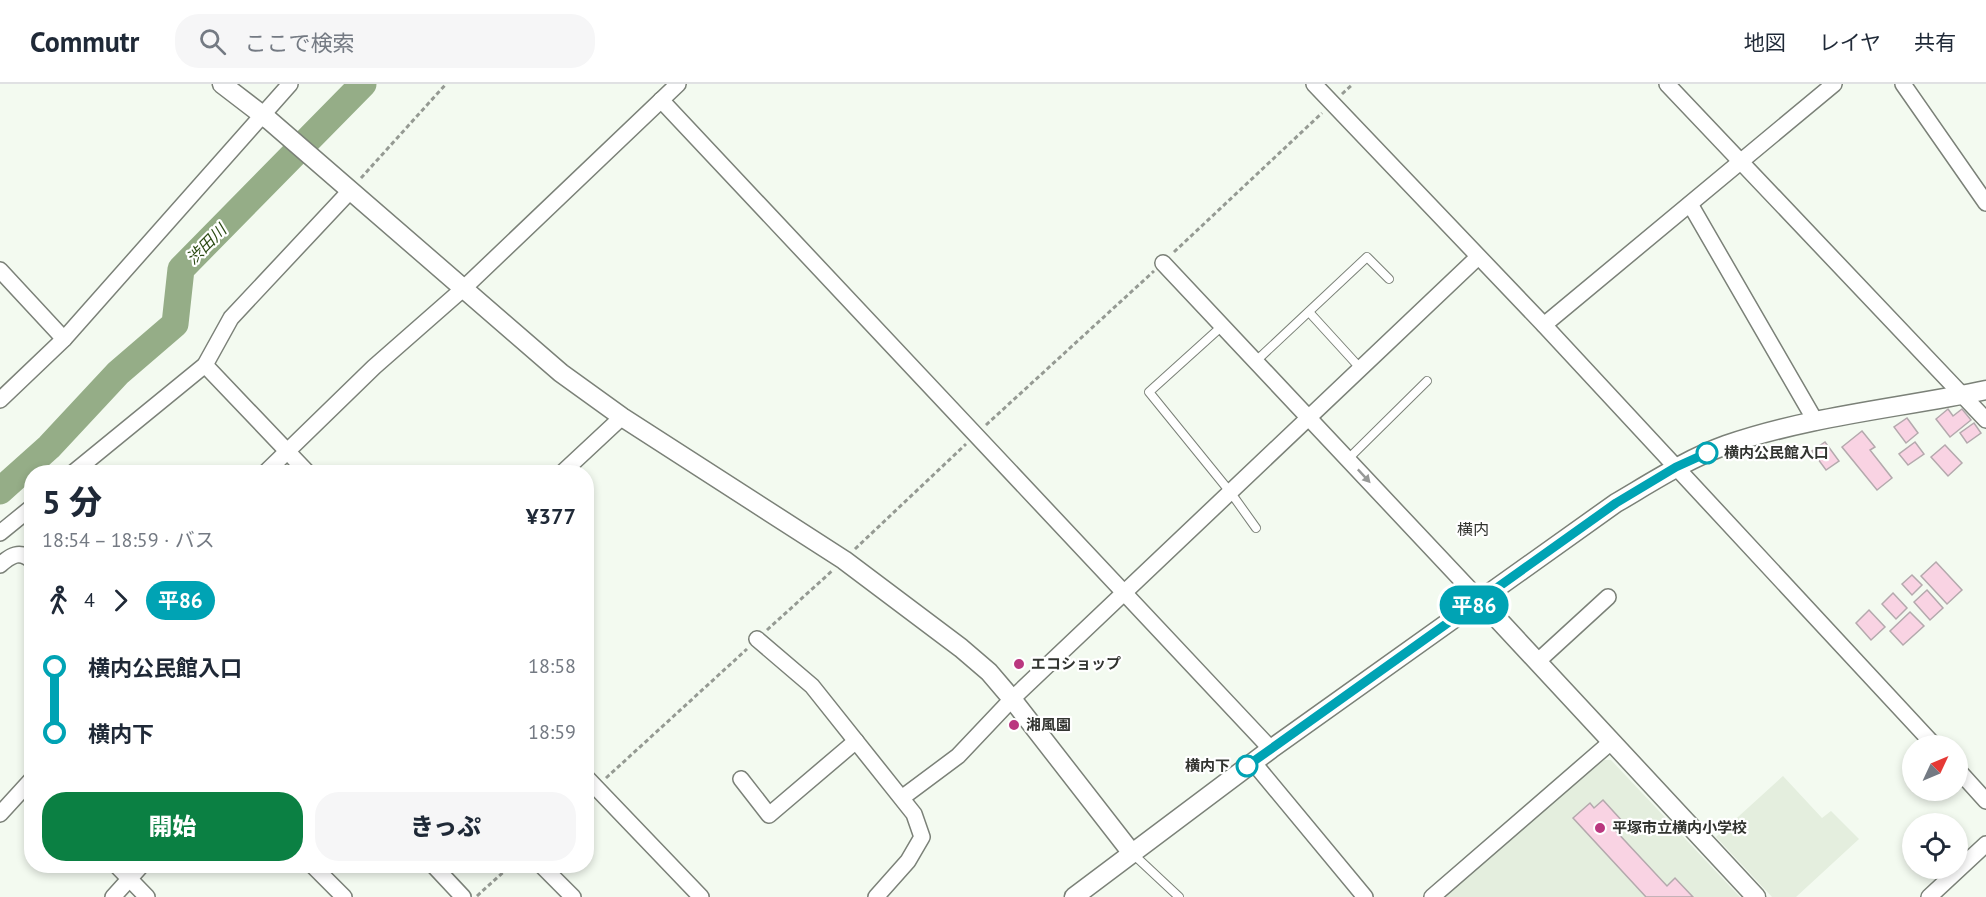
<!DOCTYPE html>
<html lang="ja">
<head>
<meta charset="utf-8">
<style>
  body { margin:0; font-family:"PT Sans","Noto Sans JP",sans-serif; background:#f6f6f7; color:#1f2937; height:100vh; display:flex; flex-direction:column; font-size:22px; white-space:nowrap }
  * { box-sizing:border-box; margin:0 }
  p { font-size:20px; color:#747a83 }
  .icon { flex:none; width:33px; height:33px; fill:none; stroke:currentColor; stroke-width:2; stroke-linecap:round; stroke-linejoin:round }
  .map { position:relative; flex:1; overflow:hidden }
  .sheet { position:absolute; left:24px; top:381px; width:570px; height:408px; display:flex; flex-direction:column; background:#fff; border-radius:24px; box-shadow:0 3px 9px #0003 }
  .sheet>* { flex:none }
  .badge { padding:0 12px; border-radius:20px; font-size:21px; line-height:39px }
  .needle { width:39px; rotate:46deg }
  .fabs { position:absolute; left:1902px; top:651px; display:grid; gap:12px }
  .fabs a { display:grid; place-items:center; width:66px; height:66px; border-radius:50%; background:#fff; box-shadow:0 3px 9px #0003; font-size:30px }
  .map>.badge { position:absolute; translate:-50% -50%; box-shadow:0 0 0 3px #fff }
  .legs { display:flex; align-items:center; gap:9px; height:66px; padding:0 18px; font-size:20px }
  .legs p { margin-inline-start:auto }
  .head { display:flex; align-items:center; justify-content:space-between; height:102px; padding:0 18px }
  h1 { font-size:33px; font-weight:800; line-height:45px }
  .action { display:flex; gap:12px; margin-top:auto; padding:12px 18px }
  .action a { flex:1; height:69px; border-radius:24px; background:#0b8043; color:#fff; font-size:24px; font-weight:800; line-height:69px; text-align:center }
  .action a+a { background:#f6f6f7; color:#1f2937 }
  ul { padding:0 18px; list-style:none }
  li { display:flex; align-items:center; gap:21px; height:66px; font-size:22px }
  li i { display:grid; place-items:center; width:9px; height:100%; margin:0 8px; background:currentColor }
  li i::after { content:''; width:15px; height:15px; margin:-8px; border:4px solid; border-radius:50%; background:#fff }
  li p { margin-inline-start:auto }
  li:first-child i { background:linear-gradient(#0000 50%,currentColor 0) }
  li:last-child i { background:linear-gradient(currentColor 50%,#0000 0) }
  header { display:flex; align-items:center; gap:36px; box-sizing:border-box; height:84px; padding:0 30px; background:#fff; border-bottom:2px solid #e0e1e3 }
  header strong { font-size:28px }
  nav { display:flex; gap:33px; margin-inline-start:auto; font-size:21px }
  .search { width:420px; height:54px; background:#f6f6f7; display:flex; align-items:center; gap:15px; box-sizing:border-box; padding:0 21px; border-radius:24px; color:#747a83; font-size:22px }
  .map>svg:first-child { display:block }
  .built { fill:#e4eede }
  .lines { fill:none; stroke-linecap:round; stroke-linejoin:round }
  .river { stroke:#95ad87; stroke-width:27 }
  .building { fill:#f9d3e3; stroke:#b4a9ad; stroke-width:1.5 }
  .service-casing { stroke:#7b8178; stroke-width:10 }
  .minor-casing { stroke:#7b8178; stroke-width:18 }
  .tertiary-casing { stroke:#7b8178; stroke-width:21 }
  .path { stroke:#959a93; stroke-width:3; stroke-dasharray:4.5 3; stroke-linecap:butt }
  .service { stroke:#fff; stroke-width:8 }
  .minor { stroke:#fff; stroke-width:15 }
  .tertiary { stroke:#fff; stroke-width:18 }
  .oneway { fill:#989a98 }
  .line-1-casing { stroke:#fff; stroke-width:14 }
  .line-1 { stroke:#00a3b4; stroke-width:9 }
  .stop-1-dot { fill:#fff; stroke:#00a3b4; stroke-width:3 }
  .poi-dot { fill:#ba377f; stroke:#fff; stroke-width:2 }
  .labels { text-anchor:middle; stroke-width:4.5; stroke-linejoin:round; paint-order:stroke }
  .stop-label { font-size:15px; font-weight:bold; fill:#323430; stroke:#fff; text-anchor:start }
  .poi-label { font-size:15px; font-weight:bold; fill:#323430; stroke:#fff; text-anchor:start }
  .water-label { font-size:16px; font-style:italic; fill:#2c4b14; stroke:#fff }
  .neighbourhood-label { font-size:16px; fill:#323430; stroke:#fff }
</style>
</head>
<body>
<header>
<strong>Commutr</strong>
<div class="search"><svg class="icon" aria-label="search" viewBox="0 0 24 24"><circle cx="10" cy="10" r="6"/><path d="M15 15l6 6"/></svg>ここで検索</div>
<nav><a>地図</a><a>レイヤ</a><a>共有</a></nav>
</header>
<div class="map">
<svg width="1986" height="813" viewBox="0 0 1986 813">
  <rect width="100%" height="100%" fill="#f3faf0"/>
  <g class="built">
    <polygon points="1604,676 1611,676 1740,813 1443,813"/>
    <polygon points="1783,692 1822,734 1831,727 1859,755 1796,813 1772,813 1716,753"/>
  </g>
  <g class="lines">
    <polyline class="river" points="0,407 49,363 118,289 175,240 181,185 363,0"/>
  </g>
  <g class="building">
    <polygon points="1948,325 1953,332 1962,325 1971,336 1950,353 1936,335"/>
    <polygon points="1907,334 1918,349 1906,359 1894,343"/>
    <polygon points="1974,339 1981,349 1967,359 1960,349"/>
    <polygon points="1862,347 1875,363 1870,366 1892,394 1877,406 1842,363"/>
    <polygon points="1825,358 1839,377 1826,386 1812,367"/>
    <polygon points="1915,358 1924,370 1908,381 1899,370"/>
    <polygon points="1945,361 1962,379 1948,392 1931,373"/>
    <polygon points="1936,478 1962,506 1947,520 1921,492"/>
    <polygon points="1912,491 1922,501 1912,511 1902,500"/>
    <polygon points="1927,506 1943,524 1930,536 1914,518"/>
    <polygon points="1893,509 1907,524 1896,535 1882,520"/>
    <polygon points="1869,526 1885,543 1871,556 1856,539"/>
    <polygon points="1910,528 1924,542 1903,561 1890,547"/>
    <polygon points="1603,716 1623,738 1614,745 1667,802 1675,794 1693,813 1646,813 1573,734 1590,719 1594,724"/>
  </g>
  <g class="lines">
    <defs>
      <g id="service">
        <polyline points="1309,228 1361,285"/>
        <polyline points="1221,243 1149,308 1231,409 1256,444"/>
        <polyline points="1255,278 1367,173 1389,195"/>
        <polyline points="1348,375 1427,297"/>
        <polyline points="1132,769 1179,813"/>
      </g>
      <g id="minor">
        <polyline points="1314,0 1544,241 1935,662"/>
        <polyline points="1667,0 1986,336"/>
        <polyline points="1903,0 1986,119"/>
        <polyline points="661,16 1271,665"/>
        <polyline points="1690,120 1816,338"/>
        <polyline points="1163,179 1480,516"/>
        <polyline points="0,186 64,255"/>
        <polyline points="1544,241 1834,0"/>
        <polyline points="205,281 307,388"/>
        <polyline points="0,316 64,255 290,0"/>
        <polyline points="74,388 205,281 231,234 350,107"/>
        <polyline points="266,388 374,283 464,204 678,0"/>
        <polyline points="563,388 622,333"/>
        <polyline points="0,449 32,423"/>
        <path d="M0,481C10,472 20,465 32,477"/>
        <polyline points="757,555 812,602 914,730 922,753 908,777 876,813"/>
        <polyline points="1537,578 1608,513"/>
        <polyline points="1253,678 1365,813"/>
        <polyline points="1958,686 1986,717"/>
        <polyline points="586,693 701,813"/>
        <polyline points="741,695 769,731 856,657"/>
        <polyline points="903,713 958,672 1012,615 1478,173"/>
        <polyline points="0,730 32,695"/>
        <polyline points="117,782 147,813"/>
        <polyline points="313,782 344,813"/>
        <polyline points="434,782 463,813"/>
        <polyline points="542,782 573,813"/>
        <polyline points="113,813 141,782"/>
        <polyline points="1432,813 1611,658"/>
        <polyline points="1929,813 1986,760"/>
      </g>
      <g id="tertiary">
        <polyline points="222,0 269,36 561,289 622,333 844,476 961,564 989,588 1012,615 1131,768"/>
        <polyline points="1480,516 1756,813"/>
        <path d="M1074,813L1271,665L1616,419C1652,398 1687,375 1726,361C1809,332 1900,324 1986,306"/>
      </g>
    </defs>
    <use href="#service" class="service-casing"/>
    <use href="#minor" class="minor-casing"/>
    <use href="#tertiary" class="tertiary-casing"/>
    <g class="path">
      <polyline points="1342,10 1353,0"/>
      <polyline points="361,94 446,0"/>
      <polyline points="1174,168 1322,29"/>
      <polyline points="986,341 1154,187"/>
      <polyline points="855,465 966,360"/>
      <polyline points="767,546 833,486"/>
      <polyline points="606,694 747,565"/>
      <polyline points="477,812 510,782"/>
    </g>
    <use href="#service" class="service"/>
    <use href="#minor" class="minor"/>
    <use href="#tertiary" class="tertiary"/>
  </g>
  <defs><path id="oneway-solid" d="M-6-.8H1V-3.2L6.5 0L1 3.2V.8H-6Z" transform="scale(1.5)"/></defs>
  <use class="oneway" href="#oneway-solid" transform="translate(1364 392) rotate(47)"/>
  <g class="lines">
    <defs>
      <polyline id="line-1" points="1247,682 1616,419 1676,383 1707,369"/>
    </defs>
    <use href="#line-1" class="line-1-casing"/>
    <use href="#line-1" class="line-1"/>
  </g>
  <g class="stop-1-dot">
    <circle cx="1707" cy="369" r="10"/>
    <circle cx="1247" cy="682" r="10"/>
  </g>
  <g class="poi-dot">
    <circle cx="1019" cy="580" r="6"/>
    <circle cx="1014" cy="641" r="6"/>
    <circle cx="1600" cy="744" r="6"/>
  </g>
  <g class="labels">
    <g class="stop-label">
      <text x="1724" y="374">横内公民館入口</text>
      <text x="1230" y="687" text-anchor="end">横内下</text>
    </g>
    <g class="poi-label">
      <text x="1031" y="585">エコショップ</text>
      <text x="1026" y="646">湘風園</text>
      <text x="1612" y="749">平塚市立横内小学校</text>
    </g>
    <g class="water-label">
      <text transform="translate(206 160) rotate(-45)" y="6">渋田川</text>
    </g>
    <g class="neighbourhood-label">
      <text x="1473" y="451">横内</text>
    </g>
  </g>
</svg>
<div class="fabs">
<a><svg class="needle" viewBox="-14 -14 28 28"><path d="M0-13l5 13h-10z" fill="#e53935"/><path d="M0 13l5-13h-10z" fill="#747a83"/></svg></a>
<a><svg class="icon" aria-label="locate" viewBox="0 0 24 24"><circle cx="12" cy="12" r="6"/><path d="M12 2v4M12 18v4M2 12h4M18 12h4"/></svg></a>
</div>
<b class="badge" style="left:1474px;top:521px;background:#00a3b4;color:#fff">平86</b>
<section class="sheet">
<div class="head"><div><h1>5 分</h1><p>18:54 – 18:59 · バス</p></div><b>¥377</b></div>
<div class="legs"><svg class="icon" aria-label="walk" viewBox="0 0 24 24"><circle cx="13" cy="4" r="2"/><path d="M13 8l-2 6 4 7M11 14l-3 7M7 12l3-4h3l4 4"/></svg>4<svg class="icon" aria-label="forward" viewBox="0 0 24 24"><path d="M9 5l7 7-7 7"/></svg><b class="badge" style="background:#00a3b4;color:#fff">平86</b></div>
<ul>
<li><i style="color:#00a3b4"></i><b>横内公民館入口</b><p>18:58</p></li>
<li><i style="color:#00a3b4"></i><b>横内下</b><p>18:59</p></li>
</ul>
<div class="action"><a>開始</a><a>きっぷ</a></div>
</section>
</div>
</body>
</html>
